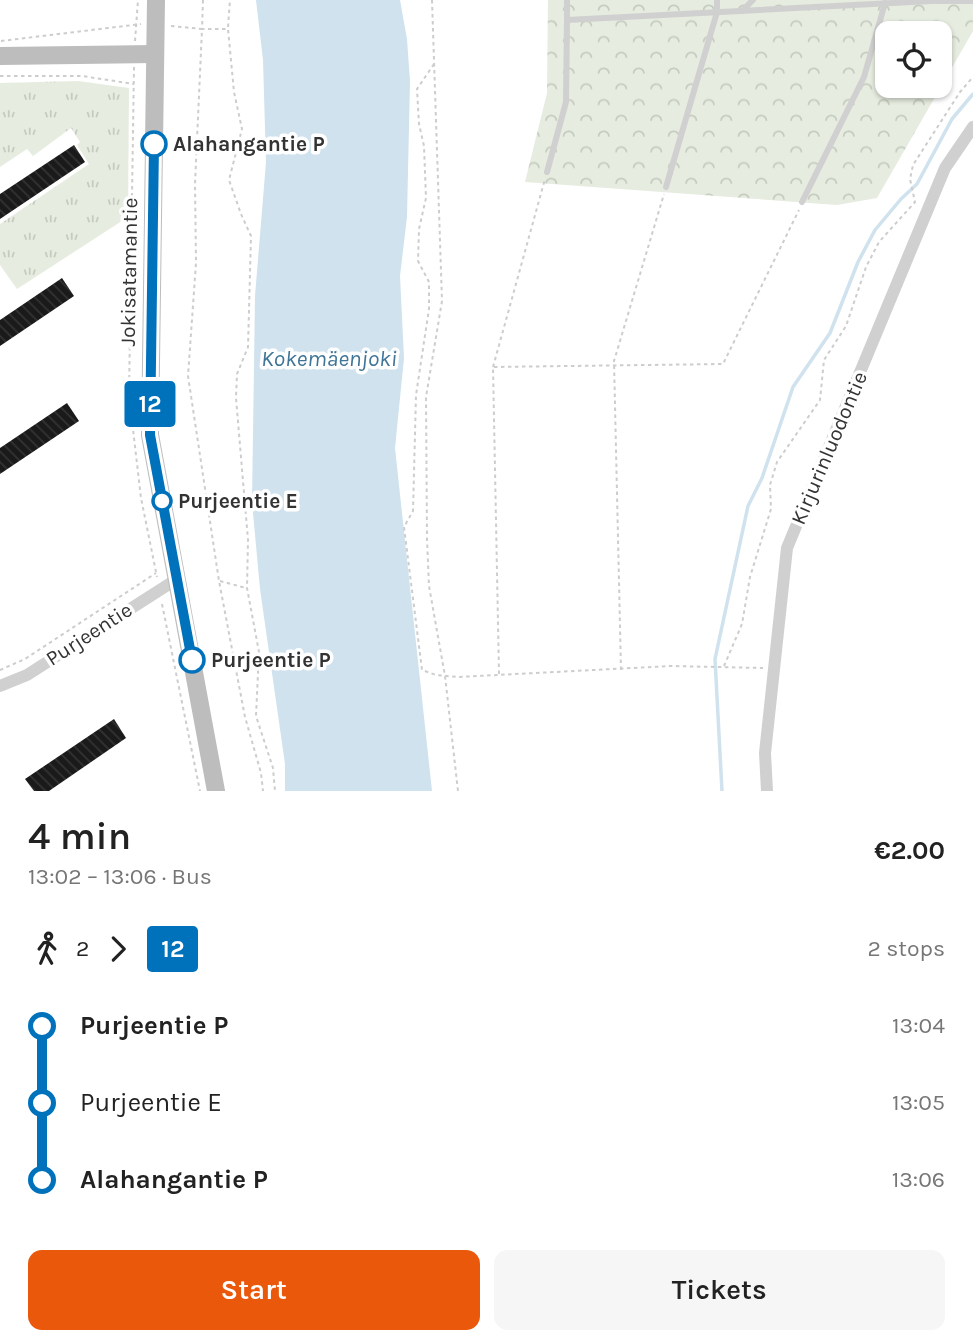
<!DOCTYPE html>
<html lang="en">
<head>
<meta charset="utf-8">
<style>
  body { margin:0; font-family:Karla,sans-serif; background:#f6f6f6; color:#222; height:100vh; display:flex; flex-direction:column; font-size:26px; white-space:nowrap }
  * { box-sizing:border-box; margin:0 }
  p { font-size:23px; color:#767676 }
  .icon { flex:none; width:38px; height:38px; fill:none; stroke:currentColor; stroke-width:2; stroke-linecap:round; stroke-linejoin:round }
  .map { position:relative; height:791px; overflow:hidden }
  .side { display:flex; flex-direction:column; background:#fff; flex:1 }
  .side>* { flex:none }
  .badge { padding:0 14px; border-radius:5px; font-size:24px; line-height:46px }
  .tools { position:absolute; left:875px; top:21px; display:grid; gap:14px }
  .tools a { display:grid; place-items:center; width:77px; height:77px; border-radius:14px; background:#fff; box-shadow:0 2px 5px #0004; font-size:35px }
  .map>.badge { position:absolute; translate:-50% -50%; box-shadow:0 0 0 4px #fff }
  .legs { display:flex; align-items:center; gap:10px; height:77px; padding:0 28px; font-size:23px }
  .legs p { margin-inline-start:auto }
  .head { display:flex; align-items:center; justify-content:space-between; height:119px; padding:0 28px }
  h1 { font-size:38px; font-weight:600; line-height:52px }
  .primary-button { display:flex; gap:14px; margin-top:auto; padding:14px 28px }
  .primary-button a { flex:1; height:80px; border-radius:14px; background:#ea580c; color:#fff; font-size:28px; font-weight:600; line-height:80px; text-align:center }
  .primary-button a+a { background:#f6f6f6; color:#222 }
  ul { padding:0 28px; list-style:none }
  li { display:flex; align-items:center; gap:24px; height:77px; font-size:26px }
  li i { display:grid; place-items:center; width:10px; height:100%; margin:0 9px; background:currentColor }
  li i::after { content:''; width:18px; height:18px; margin:-9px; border:5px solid; border-radius:50%; background:#fff }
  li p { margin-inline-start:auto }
  li:first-child i { background:linear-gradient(#0000 50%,currentColor 0) }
  li:last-child i { background:linear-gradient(currentColor 50%,#0000 0) }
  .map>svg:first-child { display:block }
  .grass { fill:url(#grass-tufts) }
  .park { fill:url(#park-crowns); fill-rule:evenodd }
  .water { fill:#cfe2ee }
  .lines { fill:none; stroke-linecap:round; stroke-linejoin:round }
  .stream { stroke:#cfe2ee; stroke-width:3.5 }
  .building { fill:url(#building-back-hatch) }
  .path { stroke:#cdcdcd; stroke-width:2; stroke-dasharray:3.5 3.5; stroke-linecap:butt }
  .lane { stroke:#d0d0d0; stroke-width:6 }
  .street { stroke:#d0d0d0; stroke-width:12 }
  .secondary { stroke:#bdbdbd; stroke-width:18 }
  .line-1-casing { stroke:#fff; stroke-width:16 }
  .line-1 { stroke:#0072bc; stroke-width:10 }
  .stop-1-dot { fill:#fff; stroke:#0072bc; stroke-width:3.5 }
  .labels { text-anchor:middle; stroke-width:7; stroke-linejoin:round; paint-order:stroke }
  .stop-label { font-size:21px; font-weight:bold; fill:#333; stroke:#fff; text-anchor:start }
  .street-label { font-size:21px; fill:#333; stroke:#fff }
  .water-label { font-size:23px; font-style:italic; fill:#3f7597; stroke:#fff }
</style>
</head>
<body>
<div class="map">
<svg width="973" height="791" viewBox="0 0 973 791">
  <defs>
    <pattern id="grass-tufts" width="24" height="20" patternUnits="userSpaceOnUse" patternTransform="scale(1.75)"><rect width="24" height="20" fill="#e6ecdf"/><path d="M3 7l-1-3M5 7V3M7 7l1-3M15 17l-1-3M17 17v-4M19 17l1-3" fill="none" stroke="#c6cbc0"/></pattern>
    <pattern id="park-crowns" width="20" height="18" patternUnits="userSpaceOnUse" patternTransform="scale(1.75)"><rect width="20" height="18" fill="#e6ecdf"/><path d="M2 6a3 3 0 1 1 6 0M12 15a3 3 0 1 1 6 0" fill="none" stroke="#c6cbc0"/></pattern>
    <pattern id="building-back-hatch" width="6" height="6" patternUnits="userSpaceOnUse" patternTransform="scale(1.75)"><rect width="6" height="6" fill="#1a1a1a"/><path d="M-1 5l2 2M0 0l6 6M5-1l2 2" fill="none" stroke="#333"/></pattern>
  </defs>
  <rect width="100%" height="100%" fill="#fff"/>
  <polygon class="grass" points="78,81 129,88 128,217 17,289 0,265 0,224 89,164 77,145 80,142 71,128 33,156 27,149 0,167 0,83"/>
  <path class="park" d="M548,0H973V31L877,198L837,205L525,182L547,93ZM887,33H940V86H887Z"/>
  <polygon class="water" points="256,0 400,0 407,39 410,81 407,217 400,276 404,358 395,448 432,791 285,791 285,764 260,589 252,502 255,296 266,162 263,60"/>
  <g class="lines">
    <polyline class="stream" points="722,791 715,659 748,506 762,478 793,387 830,333 858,262 875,230 901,199 917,184 952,119 973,94"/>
  </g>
  <g class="building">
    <polygon points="74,145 85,162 0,219 0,194"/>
    <polygon points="62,278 74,296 0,346 0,320"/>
    <polygon points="67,403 79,421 0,474 0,448"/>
    <polygon points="114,719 126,738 49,791 34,791 25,779"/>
  </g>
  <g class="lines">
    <g class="path">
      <polyline points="203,0 202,29 228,29 234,92 242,129 229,180 241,214 251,236 248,347 237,374 236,398 248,540 247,588 259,652 256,716 273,768 275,791"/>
      <polyline points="432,0 442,301 426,397 427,539 429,586 445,676 458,791"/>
      <polyline points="171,26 202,29 195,184 196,263 188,376 219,581 245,717 261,773 263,791"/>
      <polyline points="228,27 230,0"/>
      <polyline points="1,41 141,24"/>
      <polyline points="135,41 138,0"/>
      <polyline points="434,64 417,89 419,124 424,146 426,198 419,229 418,261 429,282 429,309 416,395 413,511 404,527 422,670 436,675 458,677 671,666 763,668"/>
      <polyline points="134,67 129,395 141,498 157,577"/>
      <polyline points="0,76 82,76 134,84"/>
      <polyline points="493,367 545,179"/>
      <polyline points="220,581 246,588"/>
      <polyline points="162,604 200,791"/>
      <polyline points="724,666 742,624 750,577 771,509 770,485 777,462 820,400 824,360 846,326 866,267 879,242 915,202 910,179 913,165 960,92 973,77"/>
      <polyline points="0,670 25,659 156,573"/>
      <polyline points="621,670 614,361 664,194"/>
      <polyline points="499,674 493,367 723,364 799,210"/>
    </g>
    <g class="lane">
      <polyline points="567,0 567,20 931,1 973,1"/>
      <polyline points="742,11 753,0"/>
      <polyline points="547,172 566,102 567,20"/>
      <polyline points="666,187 717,12 717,0"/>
      <polyline points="802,202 864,77 885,3"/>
    </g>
    <g class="street">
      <polyline points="0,686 27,675 177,579"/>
      <polyline points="767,791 765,753 787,548 945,168 973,127"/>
    </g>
    <g class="secondary">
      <polyline points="156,0 150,435 216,791"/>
      <polyline points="0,56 155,54"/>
    </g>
  </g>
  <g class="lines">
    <defs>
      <polyline id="line-1" points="154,144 150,435 192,660"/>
    </defs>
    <use href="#line-1" class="line-1-casing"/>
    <use href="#line-1" class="line-1"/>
  </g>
  <g class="stop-1-dot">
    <circle cx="154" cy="144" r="12"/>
    <circle cx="162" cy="501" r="9"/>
    <circle cx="192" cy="660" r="12"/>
  </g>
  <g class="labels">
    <g class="stop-label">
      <text x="173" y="151">Alahangantie P</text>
      <text x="178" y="508">Purjeentie E</text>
      <text x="211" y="667">Purjeentie P</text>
    </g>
    <g class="street-label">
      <text transform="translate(129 272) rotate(-89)" y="7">Jokisatamantie</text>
      <text transform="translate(829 448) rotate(-67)" y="7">Kirjurinluodontie</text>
      <text transform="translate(89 634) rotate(-33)" y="7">Purjeentie</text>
    </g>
    <g class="water-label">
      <text x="329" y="366">Kokemäenjoki</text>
    </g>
  </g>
</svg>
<div class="tools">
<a><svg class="icon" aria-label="locate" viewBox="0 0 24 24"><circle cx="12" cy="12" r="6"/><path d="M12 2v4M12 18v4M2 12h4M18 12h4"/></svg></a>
</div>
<b class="badge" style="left:150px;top:404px;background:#0072bc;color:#fff">12</b>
</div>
<section class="side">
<div class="head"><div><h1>4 min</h1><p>13:02 – 13:06 · Bus</p></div><b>€2.00</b></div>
<div class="legs"><svg class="icon" aria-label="walk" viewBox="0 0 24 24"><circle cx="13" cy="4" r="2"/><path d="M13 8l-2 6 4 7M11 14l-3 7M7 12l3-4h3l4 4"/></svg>2<svg class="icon" aria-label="forward" viewBox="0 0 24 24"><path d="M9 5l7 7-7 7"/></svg><b class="badge" style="background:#0072bc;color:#fff">12</b><p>2 stops</p></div>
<ul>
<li><i style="color:#0072bc"></i><b>Purjeentie P</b><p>13:04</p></li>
<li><i style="color:#0072bc"></i><span>Purjeentie E</span><p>13:05</p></li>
<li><i style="color:#0072bc"></i><b>Alahangantie P</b><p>13:06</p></li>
</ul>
<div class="primary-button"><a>Start</a><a>Tickets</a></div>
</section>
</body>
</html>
